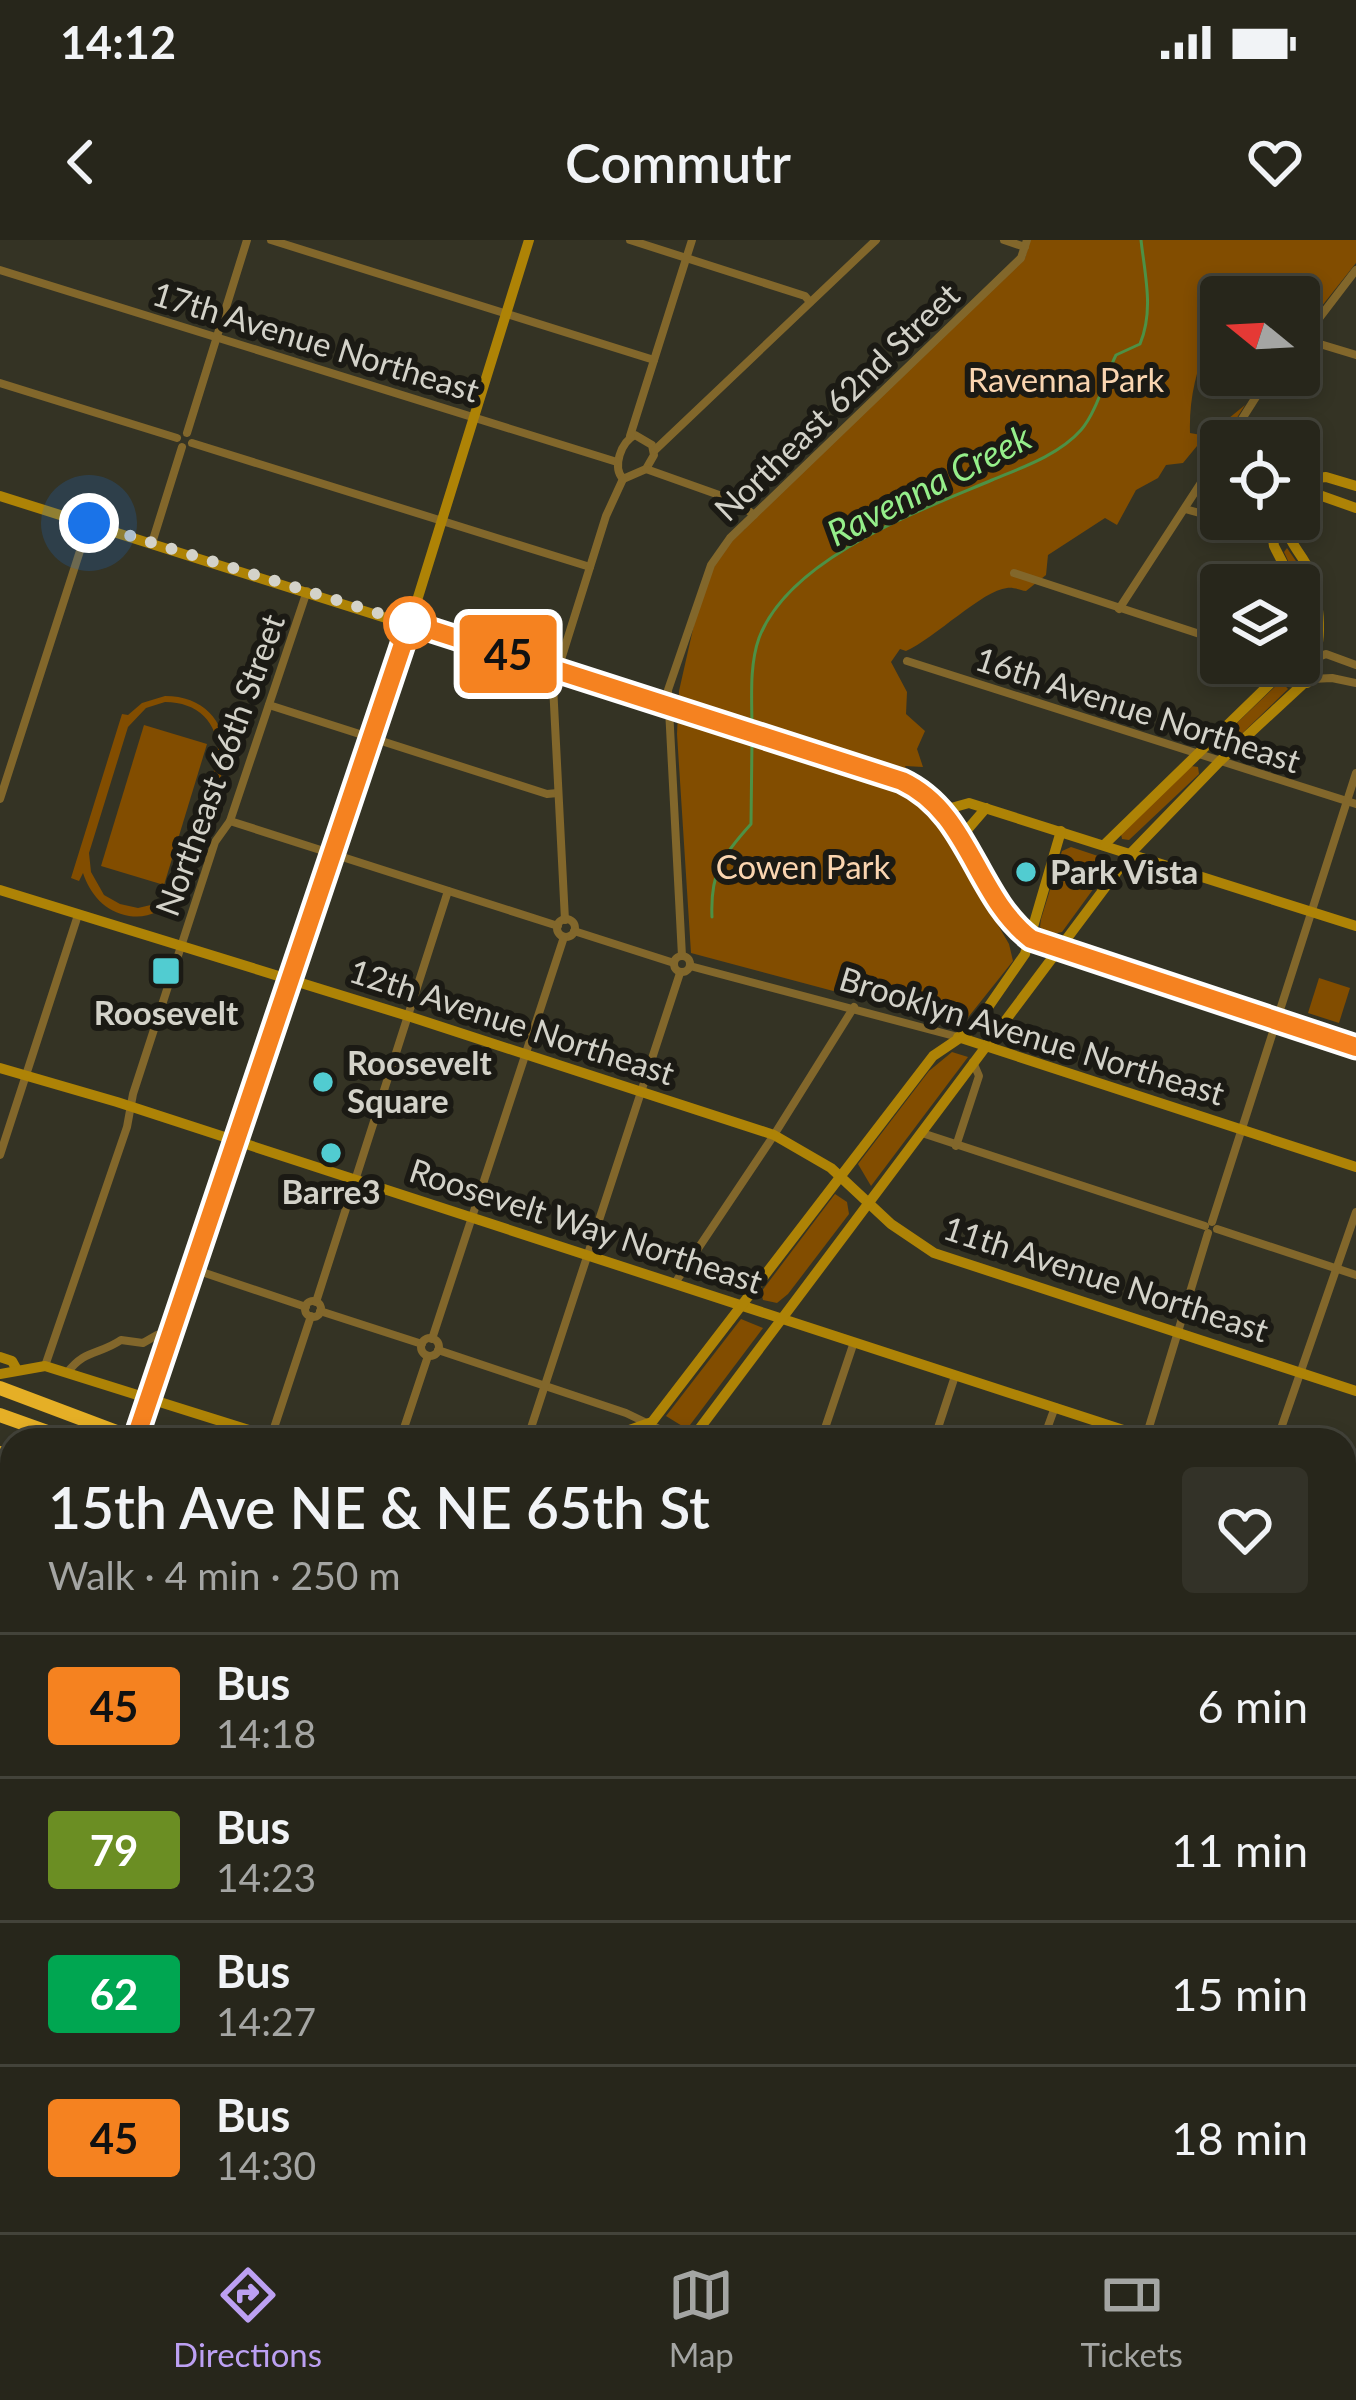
<!DOCTYPE html>
<html lang="en">
<head>
<meta charset="utf-8">
<style>
  body { margin:0; font-family:Lato,sans-serif; background:#333228; color:#f1f3f6; height:100vh; display:flex; flex-direction:column; font-size:45px; white-space:nowrap }
  * { box-sizing:border-box; margin:0 }
  p { font-size:39px; color:#a4a5a3 }
  .icon { flex:none; width:66px; height:66px; fill:none; stroke:currentColor; stroke-width:2; stroke-linecap:round; stroke-linejoin:round }
  .map { position:relative; flex:1; overflow:hidden }
  .drawer { position:absolute; left:0px; top:1188px; width:1356px; height:804px; display:flex; flex-direction:column; background:#27261b; border-radius:36px 36px 0 0; box-shadow:0 6px 18px #0003,0 0 0 3px #43433a }
  .drawer>* { flex:none }
  .badge { padding:0 24px; border-radius:9px; font-size:42px; line-height:78px }
  .needle { width:78px; rotate:288deg }
  .buttons { position:absolute; left:1200px; top:36px; display:grid; gap:24px }
  .buttons a { display:grid; place-items:center; width:120px; height:120px; border-radius:12px; background:#27261b; box-shadow:0 6px 18px #0003,0 0 0 3px #43433a; font-size:60px }
  .you { position:absolute; width:60px; height:60px; margin:-30px; border:9px solid #fff; border-radius:50%; background:#1a73e8; box-shadow:0 0 0 18px #1a73e833 }
  .map>.badge { position:absolute; translate:-50% -50%; box-shadow:0 0 0 6px #fff }
  .round { display:grid; place-items:center; flex:none; width:126px; height:126px; border-radius:12px; background:#333228 }
  .overview { display:flex; align-items:center; justify-content:space-between; height:204px; padding:0 48px }
  h1 { font-size:57px; font-weight:600; line-height:90px }
  ul { padding:0; list-style:none }
  li { display:flex; align-items:center; gap:36px; height:144px; padding:0 48px; border-top:3px solid #43433a }
  li div { flex:1 }
  li b { display:block; font-size:45px }
  li em { font-style:normal }
  li .badge { min-width:132px; font-weight:700; text-align:center }
  .status { display:flex; justify-content:space-between; align-items:center; height:84px; padding:0 60px; background:#27261b; direction:ltr }
  .status svg { height:33px; fill:currentColor }
  header { display:flex; justify-content:space-between; align-items:center; height:156px; padding:0 48px; background:#27261b; font-size:54px; font-weight:600 }
  .tab-bar { display:flex; justify-content:space-around; align-items:center; height:168px; border-top:3px solid #43433a; background:#27261b; font-size:33px; color:#a4a5a3 }
  .tab-bar a { display:grid; justify-items:center; gap:6px }
  .tab-bar .active { color:#bca0f2 }
  .map>svg:first-child { display:block }
  .green { fill:#824d00; fill-rule:evenodd }
  .lines { fill:none; stroke-linecap:round; stroke-linejoin:round }
  .stream { stroke:#4d9145; stroke-width:3 }
  .street { stroke:#82672b; stroke-width:8 }
  .secondary { stroke:#ae8306; stroke-width:10 }
  .highway { stroke:#e5af26; stroke-width:14 }
  .highway-bridge { stroke:#e5af26; stroke-width:14 }
  .line-casing { stroke:#fff; stroke-width:27 }
  .line { stroke:#f58220; stroke-width:18 }
  .walk { stroke:#d3d2c9; stroke-width:12; stroke-dasharray:0 21.6 }
  .stop-dot { fill:#fff; stroke:#f58220; stroke-width:6 }
  .poi-dot { fill:#51ccd1; stroke:#1b1a14; stroke-width:4.5 }
  .labels { text-anchor:middle; stroke-width:12; stroke-linejoin:round; paint-order:stroke }
  .street-label { font-size:33px; fill:#d3d2c9; stroke:#1b1a14 }
  .park-label { font-size:33px; fill:#fad5b0; stroke:#1b1a14 }
  .poi-label { font-size:33px; font-weight:bold; fill:#d3d2c9; stroke:#1b1a14; text-anchor:start }
  .water-label { font-size:36px; font-style:italic; fill:#95ee8a; stroke:#1b1a14 }
</style>
</head>
<body>
<div class="status"><b>14:12</b><svg viewBox="0 0 49 12"><path d="M0 12V9h3v3zM5 12V6h3v6zM10 12V3h3v9zM15 12V0h3v12zM26 1h20v11H26zM47 4h2v5h-2z"/></svg></div>
<header><svg class="icon" aria-label="back" viewBox="0 0 24 24"><path d="M15 5l-7 7 7 7"/></svg>Commutr<svg class="icon" aria-label="heart" viewBox="0 0 24 24"><path d="M12 20l-8-8c-3-5 5-10 8-4 3-6 11-1 8 4z"/></svg></header>
<div class="map">
<svg width="1356" height="1992" viewBox="0 0 1356 1992">
  <rect width="100%" height="100%" fill="#343324"/>
  <g class="green">
    <path d="M1030,0H1356V23L1302,91L1299,57H1221V104L1208,100C1196,132 1189,159 1190,193L1207,196L1245,165L1221,203L1217,201L1212,215L1197,206L1183,223L1166,225L1158,238L1136,250L1117,285L1105,278L1048,315L1046,335L1026,351C1020,350 1013,347 1007,348C983,350 935,398 906,411L900,409L891,422L907,452L906,474L925,491L917,509L923,527L905,526L917,548L944,570L942,589L1009,704L1013,721L966,780L957,784L691,713L677,494L679,451L700,358L723,307L745,289L753,271L1025,18Z"/>
    <path d="M1287,308L1307,337L1315,402L1310,411L1300,410C1309,377 1298,341 1284,312Z"/>
    <polygon points="1281,441 1288,449 1224,511 1218,511 1216,503"/>
    <path d="M165,456C205,456 228,483 225,522C210,569 195,686 129,676C105,672 90,654 83,633L79,641L71,638L122,474L128,475L142,463ZM165,462C199,462 220,484 218,518L175,650L155,664L138,668L120,664L104,655L91,632L89,613L128,487L146,468Z"/>
    <polygon points="144,485 207,504 164,645 101,626"/>
    <polygon points="1191,526 1198,527 1199,534 1129,600 1122,599 1121,594"/>
    <polygon points="1071,607 1107,619 1110,626 1062,692 1049,695 1040,687 1041,679 1062,611"/>
    <polygon points="1319,738 1350,748 1339,783 1308,773"/>
    <polygon points="952,812 968,817 871,946 858,924 929,831"/>
    <polygon points="835,954 847,962 849,974 788,1054 777,1063 763,1060 761,1052"/>
    <polygon points="741,1079 763,1088 687,1189 666,1176"/>
  </g>
  <g class="lines">
    <g class="stream">
      <path d="M752,490C752,460 749,426 759,398C789,318 919,271 992,240C1021,228 1059,215 1081,190C1097,172 1105,137 1116,115L1140,104C1154,70 1145,36 1141,0"/>
      <path d="M712,677C710,633 722,616 751,584L752,500"/>
    </g>
    <g class="street">
      <polyline points="271,0 654,120"/>
      <polyline points="630,0 805,56 810,62"/>
      <polyline points="1004,0 1025,7"/>
      <polyline points="0,30 617,222"/>
      <polyline points="1300,98 1356,115"/>
      <polyline points="1304,98 1356,30"/>
      <polyline points="0,143 177,198"/>
      <polyline points="187,193 247,0"/>
      <path d="M635,195L652,205L654,215L646,229L623,239C612,227 621,202 635,195Z"/>
      <polyline points="630,196 692,0"/>
      <polyline points="1228,201 1270,135"/>
      <polyline points="192,203 590,327"/>
      <polyline points="655,210 876,0"/>
      <polyline points="646,229 736,261 754,275"/>
      <polyline points="1185,269 1276,294"/>
      <polyline points="152,303 182,207"/>
      <polyline points="1014,333 1221,401"/>
      <polyline points="1119,369 1221,212"/>
      <polyline points="1313,419 1326,414 1356,425"/>
      <polyline points="907,421 1356,564"/>
      <polyline points="1312,439 1332,438 1356,443"/>
      <polyline points="269,465 547,554 558,553"/>
      <polyline points="0,559 89,283"/>
      <polyline points="230,581 558,686"/>
      <circle cx="566" cy="688" r="9"/>
      <polyline points="565,680 553,445 606,276 623,239"/>
      <polyline points="574,691 674,723"/>
      <circle cx="682" cy="724" r="8"/>
      <polyline points="682,716 668,450 711,325 730,298 1021,18 1027,0"/>
      <polyline points="690,726 958,797"/>
      <polyline points="922,893 1205,986"/>
      <polyline points="956,906 979,836 973,822"/>
      <polyline points="0,915 78,675"/>
      <polyline points="1212,982 1356,533"/>
      <polyline points="1217,989 1356,1035"/>
      <polyline points="193,1029 306,1067"/>
      <polyline points="675,1043 774,895 854,767"/>
      <circle cx="313" cy="1069" r="8"/>
      <polyline points="316,1062 448,651"/>
      <polyline points="320,1071 422,1104"/>
      <circle cx="430" cy="1107" r="9"/>
      <polyline points="432,1099 564,697"/>
      <polyline points="438,1110 626,1173 682,1200"/>
      <polyline points="45,1126 127,887 133,854 215,602 230,581 307,351"/>
      <path d="M67,1133C85,1109 99,1115 121,1100L143,1103L157,1095"/>
      <polyline points="271,1197 311,1076"/>
      <polyline points="1146,1197 1208,993"/>
      <polyline points="400,1200 428,1116"/>
      <polyline points="527,1200 680,733"/>
      <polyline points="821,1200 854,1102"/>
      <polyline points="934,1200 955,1136"/>
      <polyline points="1043,1200 1055,1167"/>
      <polyline points="1277,1200 1356,972"/>
      <polyline points="0,1240 12,1243"/>
      <polyline points="1344,1372 1356,1376"/>
      <polyline points="0,1463 12,1460"/>
      <polyline points="1344,1490 1356,1494"/>
      <polyline points="1344,1612 1356,1616"/>
      <polyline points="1352,1662 1356,1651"/>
      <polyline points="1344,1846 1356,1850"/>
      <polyline points="0,1947 12,1912"/>
      <polyline points="0,1970 12,1974"/>
      <polyline points="28,1980 64,1992"/>
      <polyline points="105,1992 109,1980"/>
      <polyline points="226,1992 231,1980"/>
      <polyline points="347,1992 351,1980"/>
      <polyline points="439,1992 443,1980"/>
      <polyline points="551,1992 555,1980"/>
      <polyline points="662,1992 666,1980"/>
      <polyline points="780,1992 784,1980"/>
      <polyline points="1012,1992 1016,1980"/>
      <polyline points="1127,1992 1131,1980"/>
      <polyline points="1241,1992 1245,1980"/>
      <polyline points="1355,1992 1356,1988"/>
    </g>
    <g class="secondary">
      <polyline points="1299,240 1326,237 1356,246"/>
      <path d="M0,256L902,541C970,573 975,657 1031,699L1356,807"/>
      <polyline points="1299,262 1322,256 1356,268"/>
      <polyline points="1270,279 1274,306 1294,345"/>
      <path d="M1287,279C1285,302 1302,312 1310,332C1318,355 1324,398 1313,419"/>
      <polyline points="1282,423 1282,433 1289,442 1307,443 1314,434 1314,422 1299,411"/>
      <polyline points="944,570 969,563 1356,686"/>
      <polyline points="961,597 986,568"/>
      <polyline points="1105,604 1282,432"/>
      <polyline points="0,650 408,776 774,895 831,928 891,984 934,1013 1356,1151"/>
      <polyline points="958,797 1356,927"/>
      <polyline points="0,828 117,862 1154,1200"/>
      <polyline points="0,1117 12,1121 17,1130"/>
      <polyline points="0,1134 45,1126 281,1200"/>
      <polyline points="135,1200 410,383 529,0"/>
      <polyline points="601,1200 652,1182 933,816 973,789 1025,714 1061,591"/>
      <polyline points="691,1200 1131,613 1220,521 1302,445"/>
      <polyline points="1344,1263 1356,1267"/>
      <polyline points="0,1353 12,1350"/>
      <polyline points="0,1390 12,1387"/>
      <polyline points="0,1594 12,1559"/>
      <polyline points="0,1681 12,1685"/>
      <polyline points="882,1980 917,1992"/>
    </g>
    <g class="highway">
      <polyline points="0,1175 70,1200"/>
      <polyline points="0,1213 12,1218"/>
      <polyline points="1344,1693 1356,1694"/>
      <polyline points="1344,1727 1356,1731"/>
      <polyline points="1344,1754 1356,1758"/>
      <polyline points="1344,1765 1356,1769"/>
      <polyline points="1344,1786 1356,1789"/>
      <polyline points="1344,1810 1356,1814"/>
      <polyline points="1344,1822 1356,1827"/>
    </g>
    <polyline class="highway-bridge" points="0,1148 138,1200"/>
  </g>
  <g class="lines">
    <defs>
      <path id="line" d="M135,1200L410,383L902,541C970,573 975,656 1031,699L1356,807"/>
    </defs>
    <use href="#line" class="line-casing"/>
    <use href="#line" class="line"/>
    <polyline class="walk" points="89,283 410,383"/>
  </g>
  <circle class="stop-dot" cx="410" cy="383" r="24"/>
  <g class="poi-dot">
    <circle cx="1026" cy="632" r="12"/>
    <rect x="151" y="716" width="30" height="30" rx="6"/>
    <circle cx="323" cy="842" r="12"/>
    <circle cx="331" cy="913" r="12"/>
  </g>
  <g class="labels">
    <g class="street-label">
      <text transform="translate(316 102) rotate(17)" y="12">17th Avenue Northeast</text>
      <text transform="translate(837 162) rotate(-44)" y="12">Northeast 62nd Street</text>
      <text transform="translate(1138 470) rotate(18)" y="12">16th Avenue Northeast</text>
      <text transform="translate(220 525) rotate(-70)" y="12">Northeast 66th Street</text>
      <text transform="translate(512 782) rotate(18)" y="12">12th Avenue Northeast</text>
      <text transform="translate(1032 796) rotate(17)" y="12">Brooklyn Avenue Northeast</text>
      <text transform="translate(586 986) rotate(18)" y="12">Roosevelt Way Northeast</text>
      <text transform="translate(1106 1039) rotate(18)" y="12">11th Avenue Northeast</text>
    </g>
    <g class="park-label">
      <text x="1066" y="152">Ravenna Park</text>
      <text x="803" y="639">Cowen Park</text>
    </g>
    <g class="poi-label">
      <text x="1050" y="644">Park Vista</text>
      <text x="166" y="785" text-anchor="middle">Roosevelt</text>
      <text x="347" y="835">Roosevelt<tspan x="347" dy="38">Square</tspan></text>
      <text x="331" y="964" text-anchor="middle">Barre3</text>
    </g>
    <g class="water-label">
      <text transform="translate(929 245) rotate(-27)" y="13">Ravenna Creek</text>
    </g>
  </g>
</svg>
<div class="buttons">
<a><svg class="needle" viewBox="-14 -14 28 28"><path d="M0-13l5 13h-10z" fill="#e53935"/><path d="M0 13l5-13h-10z" fill="#a4a5a3"/></svg></a>
<a><svg class="icon" aria-label="locate" viewBox="0 0 24 24"><circle cx="12" cy="12" r="6"/><path d="M12 2v4M12 18v4M2 12h4M18 12h4"/></svg></a>
<a><svg class="icon" aria-label="layers" viewBox="0 0 24 24"><path d="M12 4l9 5-9 5-9-5zM3 14l9 5 9-5"/></svg></a>
</div>
<div class="you" style="left:89px;top:283px"></div>
<b class="badge" style="left:508px;top:414px;background:#f58220;color:#111">45</b>
<section class="drawer">
<div class="overview"><div><h1>15th Ave NE &amp; NE 65th St</h1><p>Walk · 4 min · 250 m</p></div><a class="round"><svg class="icon" aria-label="heart" viewBox="0 0 24 24"><path d="M12 20l-8-8c-3-5 5-10 8-4 3-6 11-1 8 4z"/></svg></a></div>
<ul>
<li><span class="badge" style="background:#f58220;color:#111">45</span><div><b>Bus</b><p>14:18</p></div><em>6 min</em></li>
<li><span class="badge" style="background:#6b8e23;color:#fff">79</span><div><b>Bus</b><p>14:23</p></div><em>11 min</em></li>
<li><span class="badge" style="background:#00a651;color:#fff">62</span><div><b>Bus</b><p>14:27</p></div><em>15 min</em></li>
<li><span class="badge" style="background:#f58220;color:#111">45</span><div><b>Bus</b><p>14:30</p></div><em>18 min</em></li>
</ul>
</section>
</div>
<nav class="tab-bar">
<a class="active"><svg class="icon" aria-label="directions" viewBox="0 0 24 24"><path d="M12 3l9 9-9 9-9-9zM9 14v-3h6M13 9l2 2-2 2"/></svg>Directions</a>
<a><svg class="icon" aria-label="map" viewBox="0 0 24 24"><path d="M3 6l6-2 6 2 6-2v14l-6 2-6-2-6 2zM9 4v14M15 6v14"/></svg>Map</a>
<a><svg class="icon" aria-label="tickets" viewBox="0 0 24 24"><path d="M3 7h18v10H3zM15 7v10"/></svg>Tickets</a>
</nav>
</body>
</html>
